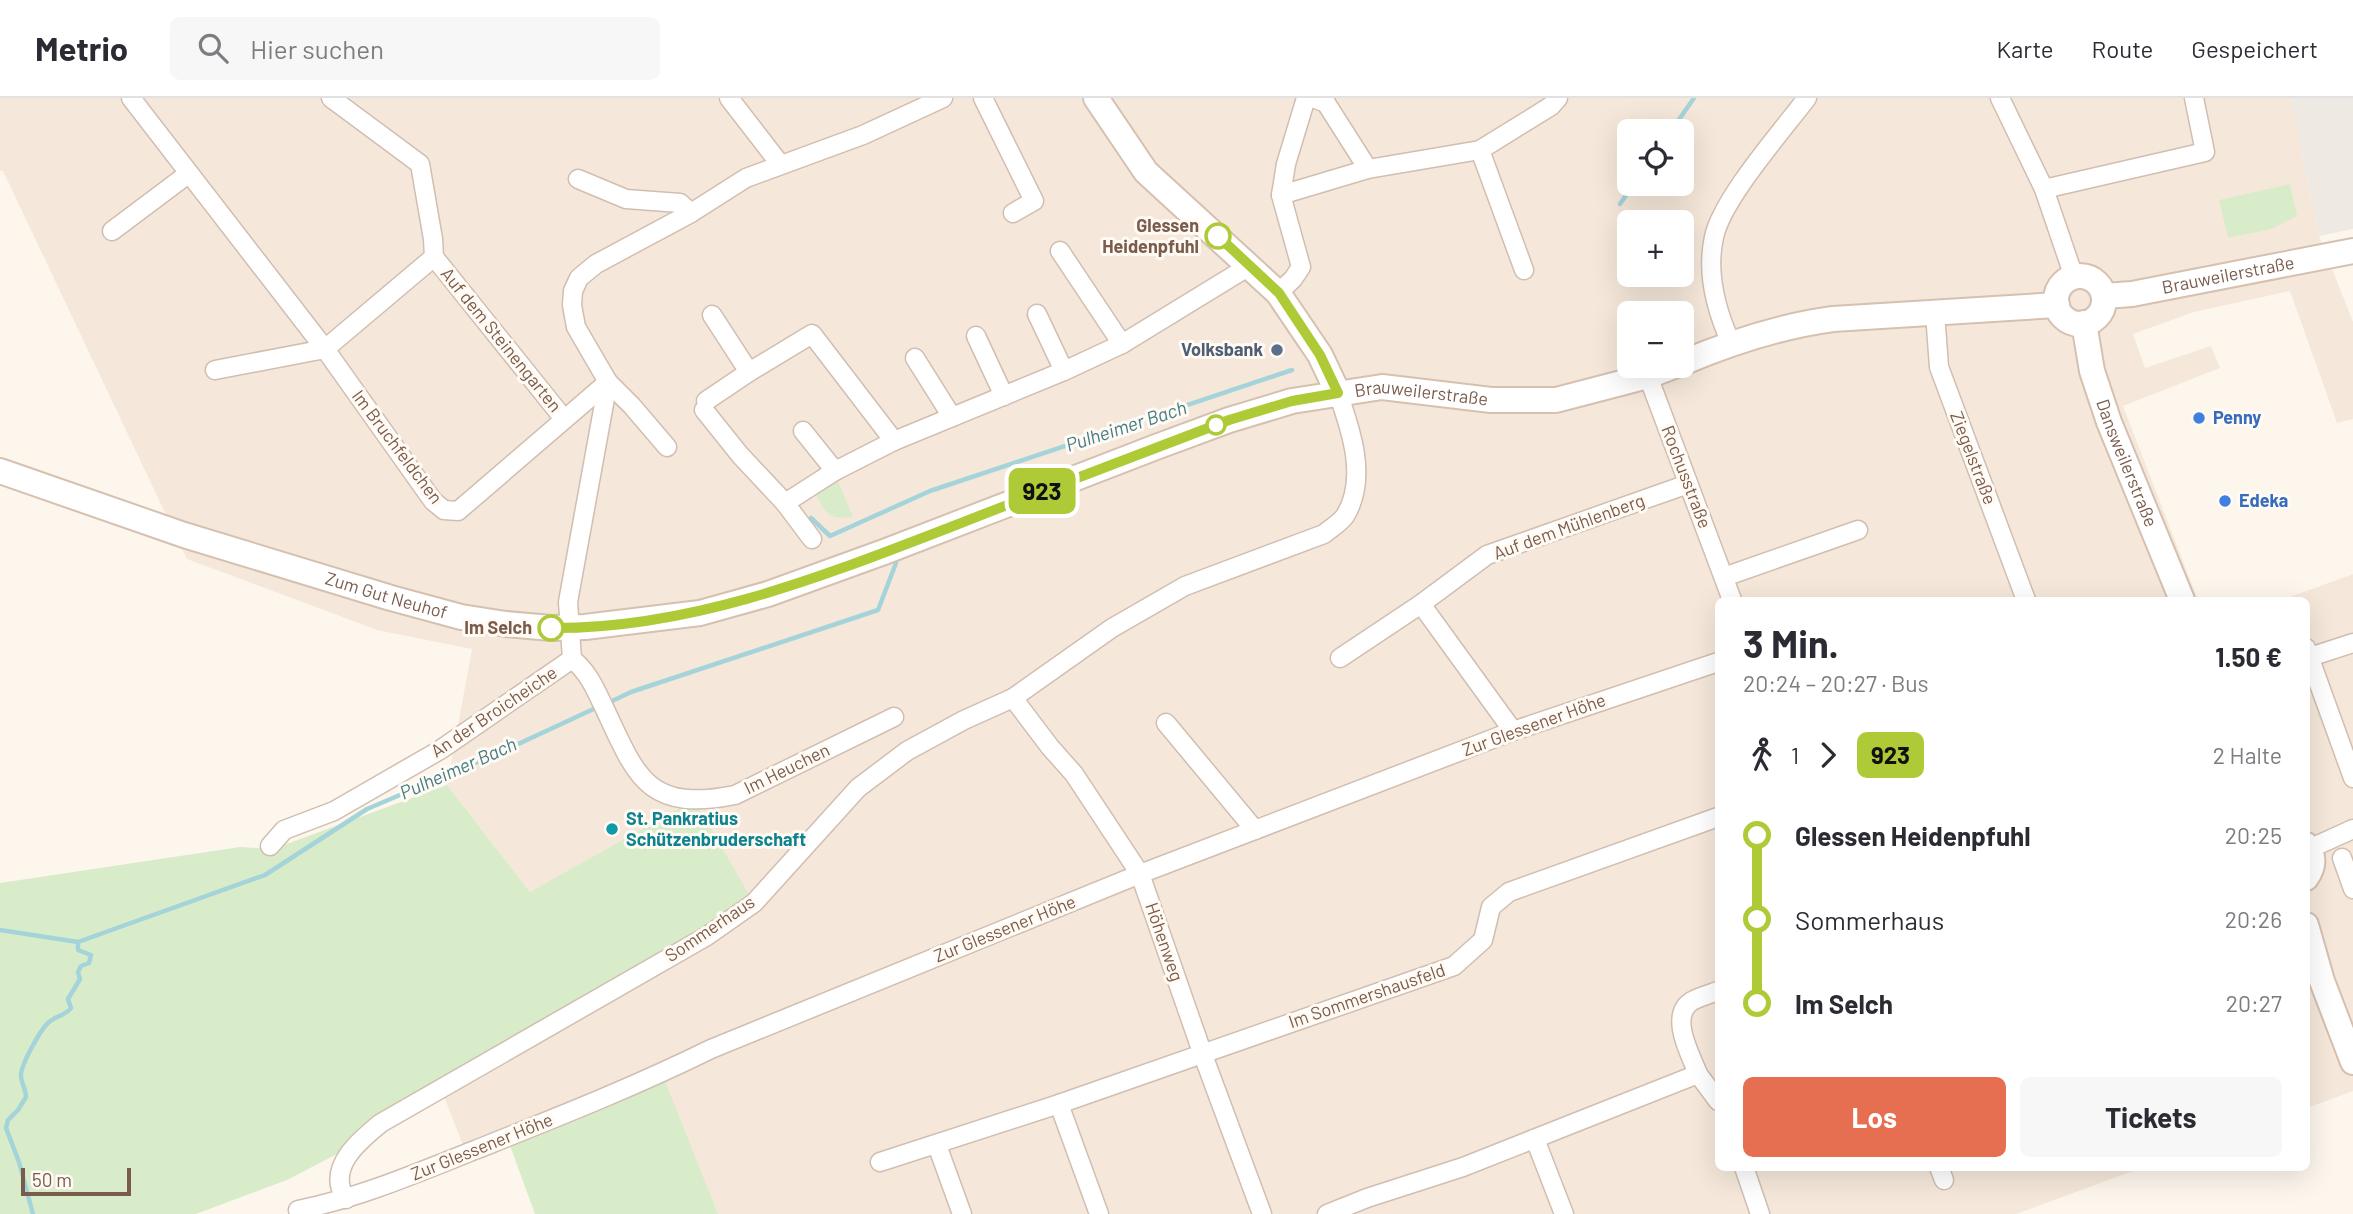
<!DOCTYPE html>
<html lang="de">
<head>
<meta charset="utf-8">
<style>
  body { margin:0; font-family:Barlow,sans-serif; background:#f7f7f7; color:#2b2b33; height:100vh; display:flex; flex-direction:column; font-size:26px; white-space:nowrap }
  * { box-sizing:border-box; margin:0 }
  p { font-size:23px; color:#7c7c81 }
  .icon { flex:none; width:38px; height:38px; fill:none; stroke:currentColor; stroke-width:2; stroke-linecap:round; stroke-linejoin:round }
  .map { position:relative; flex:1; overflow:hidden }
  .details { position:absolute; left:1715px; top:499px; width:595px; height:574px; display:flex; flex-direction:column; background:#fff; border-radius:10px; box-shadow:0 7px 28px #0002 }
  .details>* { flex:none }
  .badge { padding:0 14px; border-radius:10px; font-size:24px; line-height:46px }
  .fabs { position:absolute; left:1617px; top:21px; display:grid; gap:14px }
  .fabs a { display:grid; place-items:center; width:77px; height:77px; border-radius:10px; background:#fff; box-shadow:0 7px 28px #0002; font-size:35px }
  .scale { position:absolute; left:21px; bottom:18px; width:110px; box-sizing:border-box; padding-left:7px; border:4px solid #7a5c4d; border-top:0; font-size:19px; line-height:24px; white-space:nowrap; color:#7a5c4d; -webkit-text-stroke:5px #fffaf3; paint-order:stroke }
  .map>.badge { position:absolute; translate:-50% -50%; box-shadow:0 0 0 4px #fff }
  .legs { display:flex; align-items:center; gap:10px; height:77px; padding:0 28px; font-size:23px }
  .legs p { margin-inline-start:auto }
  .overview { display:flex; align-items:center; justify-content:space-between; height:119px; padding:0 28px }
  h1 { font-size:38px; font-weight:700; line-height:52px }
  .cta { display:flex; gap:14px; margin-top:auto; padding:14px 28px }
  .cta a { flex:1; height:80px; border-radius:10px; background:#e76f51; color:#fff; font-size:28px; font-weight:700; line-height:80px; text-align:center }
  .cta a+a { background:#f7f7f7; color:#2b2b33 }
  ul { padding:0 28px; list-style:none }
  li { display:flex; align-items:center; gap:24px; height:84px; font-size:26px }
  li i { display:grid; place-items:center; width:10px; height:100%; margin:0 9px; background:currentColor }
  li i::after { content:''; width:18px; height:18px; margin:-9px; border:5px solid; border-radius:50%; background:#fff }
  li p { margin-inline-start:auto }
  li:first-child i { background:linear-gradient(#0000 50%,currentColor 0) }
  li:last-child i { background:linear-gradient(currentColor 50%,#0000 0) }
  header { display:flex; align-items:center; gap:42px; box-sizing:border-box; height:98px; padding:0 35px; background:#fff; border-bottom:2px solid #e1e1e2 }
  header strong { font-size:33px }
  nav { display:flex; gap:38px; margin-inline-start:auto; font-size:24px }
  .search { width:490px; height:63px; background:#f7f7f7; display:flex; align-items:center; gap:18px; box-sizing:border-box; padding:0 24px; border-radius:10px; color:#7c7c81; font-size:26px }
  .map>svg:first-child { display:block }
  .residential { fill:#f5e8da; fill-rule:evenodd }
  .industrial { fill:#efe9e4 }
  .green { fill:#d8ecc9 }
  .lines { fill:none; stroke-linecap:round; stroke-linejoin:round }
  .stream { stroke:#a5d3da; stroke-width:4.5 }
  .minor-casing { stroke:#d1beb0; stroke-width:21 }
  .secondary-casing { stroke:#d6c0b0; stroke-width:28 }
  .minor { stroke:#fff; stroke-width:18 }
  .secondary { stroke:#fff; stroke-width:24 }
  .line-1-casing { stroke:#fff; stroke-width:16 }
  .line-1 { stroke:#aecb37; stroke-width:10 }
  .stop-1-dot { fill:#fff; stroke:#aecb37; stroke-width:3.5 }
  .service-dot { fill:#5c6f8a; stroke:#fffaf3; stroke-width:2.5 }
  .shop-dot { fill:#3f7fe0; stroke:#fffaf3; stroke-width:2.5 }
  .culture-dot { fill:#0f9aa8; stroke:#fffaf3; stroke-width:2.5 }
  .labels { text-anchor:middle; stroke-width:6; stroke-linejoin:round; paint-order:stroke }
  .stop-label { font-size:18px; font-weight:bold; fill:#7a5c4d; stroke:#fffaf3; text-anchor:end }
  .street-label { font-size:18px; fill:#7a5c4d; stroke:#fffaf3 }
  .service-label { font-size:18px; font-weight:bold; fill:#4e5e75; stroke:#fffaf3; text-anchor:end }
  .shop-label { font-size:18px; font-weight:bold; fill:#366cbe; stroke:#fffaf3; text-anchor:start }
  .culture-label { font-size:18px; font-weight:bold; fill:#0d838f; stroke:#fffaf3; text-anchor:start }
  .water-label { font-size:19px; font-style:italic; fill:#437c86; stroke:#fffaf3 }
</style>
</head>
<body>
<header>
<strong>Metrio</strong>
<div class="search"><svg class="icon" aria-label="search" viewBox="0 0 24 24"><circle cx="10" cy="10" r="6"/><path d="M15 15l6 6"/></svg>Hier suchen</div>
<nav><a>Karte</a><a>Route</a><a>Gespeichert</a></nav>
</header>
<div class="map">
<svg width="2353" height="1116" viewBox="0 0 2353 1116">
  <rect width="100%" height="100%" fill="#fdf6ec"/>
  <g class="residential">
    <path d="M0,0H2291L2319,138L2353,224V321L2337,325L2290,193L2194,214L2133,236L2145,270L2211,248L2220,270L2123,308L2198,502H1718V1069H2144L2016,1116H718L661,975L466,1055L441,991L568,774L530,794L447,687L472,551L377,532L187,461L3,73H0ZM1629,33H1682V86H1629ZM1629,124H1682V177H1629ZM1629,215H1682V268H1629Z"/>
    <polygon points="2353,476 2353,993 2307,1010 2306,502 2282,502"/>
  </g>
  <polygon class="industrial" points="2291,0 2353,0 2353,131 2319,138"/>
  <g class="green">
    <polygon points="2290,86 2297,118 2271,131 2228,140 2219,102"/>
    <path d="M837,381L853,419C829,422 825,416 815,394Z"/>
    <polygon points="447,687 530,794 694,702 754,805 339,1055 287,1082 196,1116 0,1116 0,785 240,749 273,751"/>
    <polygon points="663,978 718,1116 535,1116 508,1042"/>
  </g>
  <g class="lines">
    <g class="stream">
      <polyline points="1671,33 1694,0"/>
      <polyline points="1620,106 1634,86"/>
      <polyline points="811,420 830,438 930,393 1292,272"/>
      <polyline points="608,605 631,594 878,512 896,465"/>
      <polyline points="0,832 78,844 265,777 367,711 501,654 600,608"/>
      <path d="M33,1116L19,1064L6,1030L8,1022L18,1012L26,999C26,991 21,985 21,978C20,968 41,931 48,925C55,918 65,918 71,910L68,901L80,881L78,874L81,868L89,865L91,857L78,852V844"/>
    </g>
    <defs>
      <g id="minor">
        <polyline points="131,0 325,251 433,403 444,412 458,413 608,284"/>
        <polyline points="331,0 420,66 433,141 434,159 564,321"/>
        <polyline points="729,0 780,66"/>
        <polyline points="983,0 1034,103 1013,115"/>
        <polyline points="1313,0 1326,5 1368,71"/>
        <polyline points="2000,0 2044,91 2074,179"/>
        <polyline points="1480,52 1524,172"/>
        <polyline points="578,81 626,101 680,105 691,115"/>
        <polyline points="2044,91 2205,54 2194,0"/>
        <polyline points="1281,97 1286,66 1306,0"/>
        <polyline points="112,133 188,76"/>
        <polyline points="1060,153 1122,246"/>
        <polyline points="1278,195 1293,181 1301,169 1281,97 1368,71 1480,52 1551,8 1558,0"/>
        <polyline points="1935,215 1939,269 2026,502"/>
        <polyline points="1037,216 1064,273"/>
        <polyline points="712,217 749,274 812,236 894,343"/>
        <polyline points="976,238 1004,298"/>
        <path d="M1731,245C1716,212 1706,175 1714,139C1722,101 1782,33 1807,0"/>
        <polyline points="915,260 952,319"/>
        <polyline points="215,272 325,251 434,159"/>
        <polyline points="1648,278 1732,502"/>
        <path d="M608,284L568,504L572,561C587,573 594,588 602,605C636,676 644,715 735,697L894,619"/>
        <polyline points="706,303 749,274"/>
        <polyline points="704,312 740,357 785,405 812,441"/>
        <polyline points="803,333 835,373"/>
        <polyline points="667,349 632,308 608,284 576,229 572,207 573,193 579,180 596,166 691,115 746,80 863,37 943,0"/>
        <polyline points="785,405 835,373 894,343 1064,273 1122,246 1251,167"/>
        <polyline points="1724,479 1858,432"/>
        <polyline points="1421,506 1513,633"/>
        <polyline points="2306,550 2353,680"/>
        <polyline points="2310,559 2353,545"/>
        <polyline points="1340,560 1421,506 1487,457 1688,386"/>
        <polyline points="1013,600 1050,649 1074,676 1140,776 1203,957 1262,1116"/>
        <polyline points="1166,625 1255,732"/>
        <polyline points="270,748 284,732 334,713 440,652 572,561"/>
        <polyline points="2309,751 2353,731"/>
        <polyline points="2342,760 2353,791"/>
        <polyline points="1698,976 1718,1003"/>
        <polyline points="1059,1006 1099,1116"/>
        <polyline points="1535,1041 1564,1116"/>
        <polyline points="937,1047 962,1116"/>
        <polyline points="880,1064 1059,1006 1454,868 1483,842 1491,809 1509,794 1718,719"/>
        <polyline points="1744,1069 1760,1116"/>
        <polyline points="1939,1069 1944,1082"/>
        <path d="M346,1101C325,1070 360,1042 381,1025L707,838L754,805L858,690L907,653L964,622L1013,600L1112,530L1185,488L1324,436C1331,430 1340,425 1345,418C1368,381 1351,332 1338,295"/>
        <path d="M298,1112C359,1100 417,1075 475,1052C555,1020 634,989 711,951L1140,776L1513,633L1718,564"/>
        <path d="M1327,1116L1367,1100L1463,1069L1698,976C1691,957 1668,918 1692,903C1699,899 1710,896 1718,893"/>
      </g>
      <g id="secondary">
        <polyline points="1096,0 1146,74 1278,195 1320,257 1338,295"/>
        <circle cx="2080" cy="202" r="24"/>
        <path id="s1" d="M2104,198L2132,196L2353,153"/>
        <path id="s2" d="M2084,225L2092,273L2109,324L2182,502"/>
        <path d="M1682,265C1732,244 1780,228 1833,221L2057,207"/>
        <path id="s3" d="M0,373L184,437L391,500L461,519L506,526L551,530L585,529L700,515L768,496L884,454L1156,349L1229,322L1292,303L1382,289L1491,302H1556L1648,278L1674,268"/>
        <path d="M2306,747C2315,758 2314,769 2306,780"/>
        <polyline points="2306,827 2322,883 2353,964"/>
      </g>
    </defs>
    <use href="#minor" class="minor-casing"/>
    <use href="#secondary" class="secondary-casing"/>
    <use href="#minor" class="minor"/>
    <use href="#secondary" class="secondary"/>
  </g>
  <g class="lines">
    <defs>
      <path id="line-1" d="M551,530C693,531 826,477 956,427C1047,391 1138,357 1229,322L1292,303L1338,295L1320,257L1279,195L1218,138"/>
    </defs>
    <use href="#line-1" class="line-1-casing"/>
    <use href="#line-1" class="line-1"/>
  </g>
  <g class="stop-1-dot">
    <circle cx="1218" cy="138" r="12"/>
    <circle cx="1216" cy="327" r="9"/>
    <circle cx="551" cy="530" r="12"/>
  </g>
  <circle class="service-dot" cx="1277" cy="252" r="7"/>
  <g class="shop-dot">
    <circle cx="2199" cy="320" r="7"/>
    <circle cx="2225" cy="403" r="7"/>
  </g>
  <circle class="culture-dot" cx="612" cy="731" r="7"/>
  <g class="labels">
    <g class="stop-label">
      <text x="1199" y="134">Glessen<tspan x="1199" dy="21">Heidenpfuhl</tspan></text>
      <text x="532" y="536">Im Selch</text>
    </g>
    <g class="street-label">
      <text dy="6" stroke="none"><textPath href="#s1" startOffset="126">Brauweilerstraße</textPath></text>
      <text transform="translate(501 242) rotate(51)" y="6">Auf dem Steinengarten</text>
      <text dy="6" stroke="none"><textPath href="#s3" startOffset="1484">Brauweilerstraße</textPath></text>
      <text transform="translate(397 349) rotate(53)" y="6">Im Bruchfeldchen</text>
      <text transform="translate(1973 360) rotate(69)" y="6">Ziegelstraße</text>
      <text dy="6" stroke="none"><textPath href="#s2" startOffset="147">Dansweilerstraße</textPath></text>
      <text transform="translate(1686 379) rotate(69)" y="6">Rochusstraße</text>
      <text transform="translate(1569 429) rotate(-20)" y="6">Auf dem Mühlenberg</text>
      <text dy="6" stroke="none"><textPath href="#s3" startOffset="406">Zum Gut Neuhof</textPath></text>
      <text transform="translate(494 614) rotate(-34)" y="6">An der Broicheiche</text>
      <text transform="translate(1534 627) rotate(-20)" y="6">Zur Glessener Höhe</text>
      <text transform="translate(787 671) rotate(-26)" y="6">Im Heuchen</text>
      <text transform="translate(710 831) rotate(-34)" y="6">Sommerhaus</text>
      <text transform="translate(1005 831) rotate(-22)" y="6">Zur Glessener Höhe</text>
      <text transform="translate(1164 844) rotate(71)" y="6">Höhenweg</text>
      <text transform="translate(1367 898) rotate(-19)" y="6">Im Sommershausfeld</text>
      <text transform="translate(482 1049) rotate(-22)" y="6">Zur Glessener Höhe</text>
    </g>
    <g class="service-label">
      <text x="1263" y="258">Volksbank</text>
    </g>
    <g class="shop-label">
      <text x="2213" y="326">Penny</text>
      <text x="2239" y="409">Edeka</text>
    </g>
    <g class="culture-label">
      <text x="626" y="727">St. Pankratius<tspan x="626" dy="21">Schützenbruderschaft</tspan></text>
    </g>
    <g class="water-label">
      <text transform="translate(1126 328) rotate(-18)" y="7">Pulheimer Bach</text>
      <text transform="translate(458 670) rotate(-24)" y="7">Pulheimer Bach</text>
    </g>
  </g>
</svg>
<div class="fabs">
<a><svg class="icon" aria-label="locate" viewBox="0 0 24 24"><circle cx="12" cy="12" r="6"/><path d="M12 2v4M12 18v4M2 12h4M18 12h4"/></svg></a>
<a>+</a>
<a>−</a>
</div>
<div class="scale">50 m</div>
<b class="badge" style="left:1042px;top:393px;background:#aecb37;color:#111">923</b>
<section class="details">
<div class="overview"><div><h1>3 Min.</h1><p>20:24 – 20:27 · Bus</p></div><b>1.50 €</b></div>
<div class="legs"><svg class="icon" aria-label="walk" viewBox="0 0 24 24"><circle cx="13" cy="4" r="2"/><path d="M13 8l-2 6 4 7M11 14l-3 7M7 12l3-4h3l4 4"/></svg>1<svg class="icon" aria-label="forward" viewBox="0 0 24 24"><path d="M9 5l7 7-7 7"/></svg><b class="badge" style="background:#aecb37;color:#111">923</b><p>2 Halte</p></div>
<ul>
<li><i style="color:#aecb37"></i><b>Glessen Heidenpfuhl</b><p>20:25</p></li>
<li><i style="color:#aecb37"></i><span>Sommerhaus</span><p>20:26</p></li>
<li><i style="color:#aecb37"></i><b>Im Selch</b><p>20:27</p></li>
</ul>
<div class="cta"><a>Los</a><a>Tickets</a></div>
</section>
</div>
</body>
</html>
